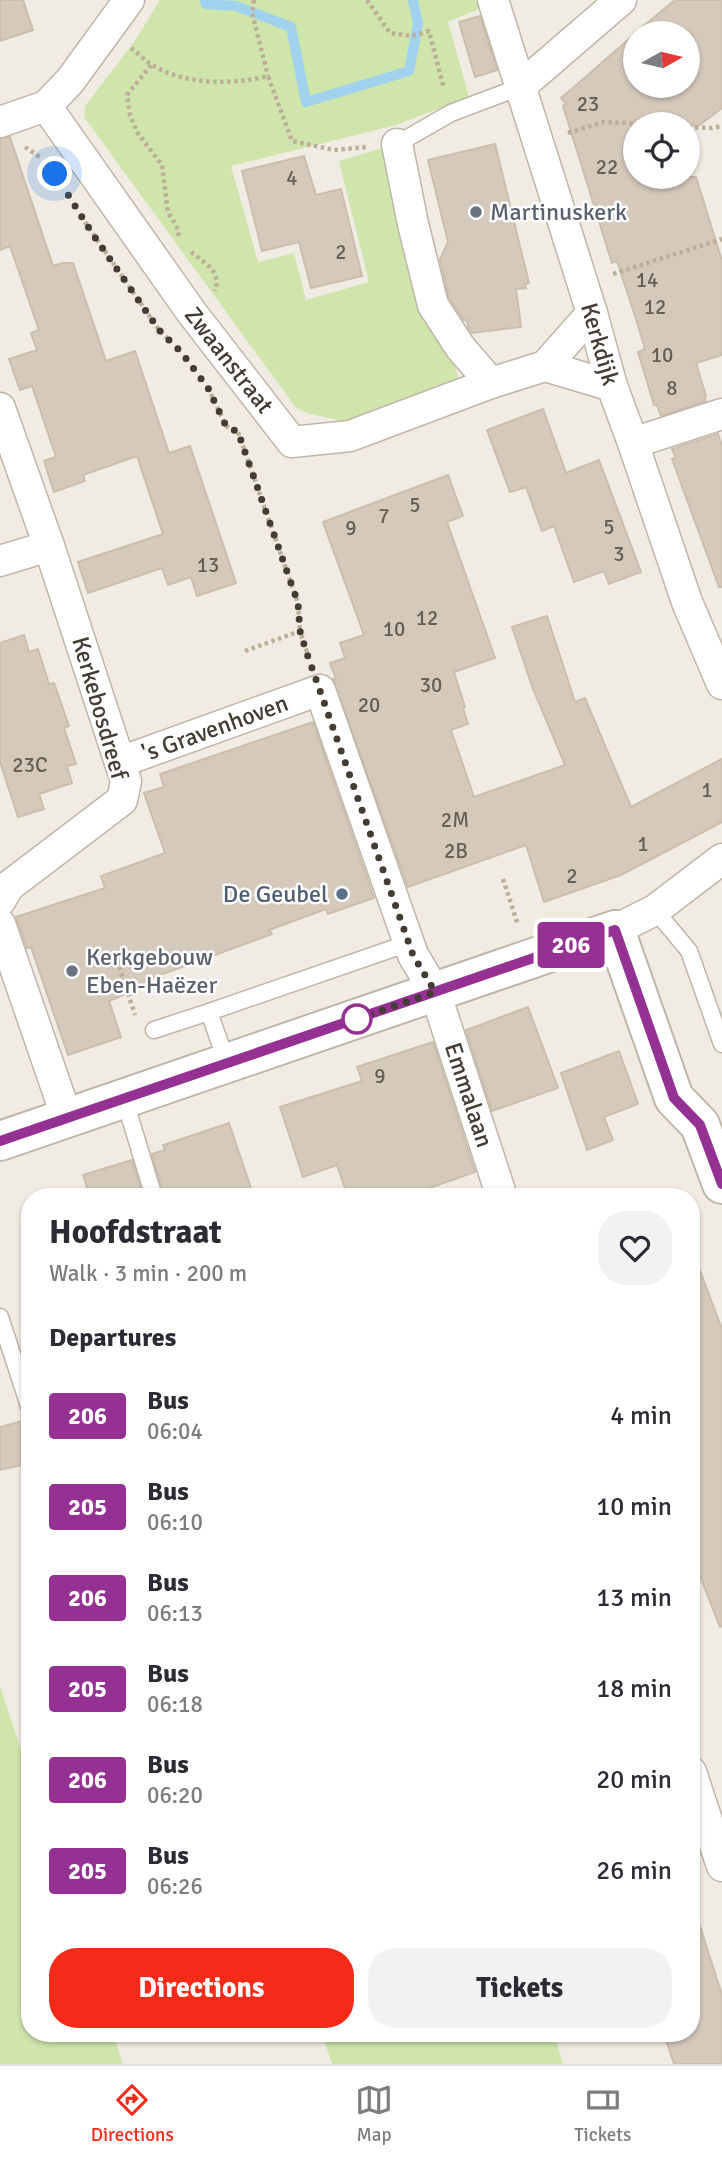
<!DOCTYPE html>
<html lang="en">
<head>
<meta charset="utf-8">
<style>
  body { margin:0; font-family:Signika,sans-serif; background:#f2f2f3; color:#2b2b33; height:100vh; display:flex; flex-direction:column; font-size:26px; white-space:nowrap }
  * { box-sizing:border-box; margin:0 }
  p { font-size:23px; color:#7c7c81 }
  .icon { flex:none; width:38px; height:38px; fill:none; stroke:currentColor; stroke-width:2; stroke-linecap:round; stroke-linejoin:round }
  .map { position:relative; flex:1; overflow:hidden }
  .drawer { position:absolute; left:21px; top:1188px; width:679px; height:854px; display:flex; flex-direction:column; background:#fff; border-radius:28px; box-shadow:0 2px 5px #0004 }
  .drawer>* { flex:none }
  .badge { padding:0 14px; border-radius:5px; font-size:24px; line-height:46px }
  .needle { width:46px; rotate:82deg }
  .tools { position:absolute; left:623px; top:21px; display:grid; gap:14px }
  .tools a { display:grid; place-items:center; width:77px; height:77px; border-radius:50%; background:#fff; box-shadow:0 2px 5px #0004; font-size:35px }
  .you { position:absolute; width:35px; height:35px; margin:-18px; border:5px solid #fff; border-radius:50%; background:#1a73e8; box-shadow:0 0 0 10px #1a73e833 }
  .map>.badge { position:absolute; translate:-50% -50%; box-shadow:0 0 0 4px #fff }
  h2 { padding:0 28px; font-size:26px; line-height:63px }
  .round { display:grid; place-items:center; flex:none; width:74px; height:74px; border-radius:28px; background:#f2f2f3 }
  .overview { display:flex; align-items:center; justify-content:space-between; height:119px; padding:0 28px }
  h1 { font-size:33px; font-weight:700; line-height:52px }
  .button { display:flex; gap:14px; margin-top:auto; padding:14px 28px }
  .button a { flex:1; height:80px; border-radius:28px; background:#f32b18; color:#fff; font-size:28px; font-weight:700; line-height:80px; text-align:center }
  .button a+a { background:#f2f2f3; color:#2b2b33 }
  ul { padding:0; list-style:none }
  li { display:flex; align-items:center; gap:21px; height:91px; padding:0 28px }
  li div { flex:1 }
  li b { display:block; font-size:26px }
  li em { font-style:normal }
  li .badge { min-width:77px; font-weight:700; text-align:center }
  .dock { display:flex; justify-content:space-around; align-items:center; height:98px; border-top:2px solid #e1e1e2; background:#fff; font-size:19px; color:#7c7c81 }
  .dock a { display:grid; justify-items:center; gap:4px }
  .dock .active { color:#f32b18 }
  .map>svg:first-child { display:block }
  .green { fill:#cfe5ac }
  .lines { fill:none; stroke-linecap:round; stroke-linejoin:round }
  .stream { stroke:#a0d2ed; stroke-width:10 }
  .building { fill:#d5c9bc; stroke:#ccbeac; stroke-width:2 }
  .service-casing { stroke:#bfb6a9; stroke-width:19 }
  .minor-casing { stroke:#bfb6a9; stroke-width:33 }
  .tertiary-casing { stroke:#bfb6a9; stroke-width:42 }
  .path { stroke:#bdae98; stroke-width:4.5; stroke-dasharray:3.5 3.5; stroke-linecap:butt }
  .service { stroke:#fff; stroke-width:16 }
  .minor { stroke:#fff; stroke-width:30 }
  .tertiary { stroke:#fff; stroke-width:38 }
  .line-casing { stroke:#fff; stroke-width:16 }
  .line { stroke:#953192; stroke-width:10 }
  .walk { stroke:#423c33; stroke-width:7; stroke-dasharray:0 12.6 }
  .worship-dot { fill:#6b7280; stroke:#fff; stroke-width:2.5 }
  .service-dot { fill:#5c6f8a; stroke:#fff; stroke-width:2.5 }
  .stop-dot { fill:#fff; stroke:#953192; stroke-width:3.5 }
  .labels { text-anchor:middle; stroke-width:5; stroke-linejoin:round; paint-order:stroke }
  .number-label { font-size:21px; fill:#675f55 }
  .worship-label { font-size:24px; fill:#5b616d; stroke:#fff; text-anchor:start }
  .street-label { font-size:24px; fill:#423c33; stroke:#fff }
  .service-label { font-size:24px; fill:#4e5e75; stroke:#fff; text-anchor:end }
</style>
</head>
<body>
<div class="map">
<svg width="722" height="2064" viewBox="0 0 722 2064">
  <rect width="100%" height="100%" fill="#f1ece3"/>
  <g class="green">
    <polygon points="160,0 490,0 491,4 448,22 469,97 396,125 231,166 258,262 294,253 306,300 369,282 339,161 392,145 460,384 349,423 307,413 296,408 84,117 85,106 134,42"/>
    <polygon points="0,1686 30,1777 30,2034 113,2034 123,2064 0,2064"/>
    <polygon points="322,2034 554,2034 563,2064 332,2064"/>
  </g>
  <g class="lines">
    <polyline class="stream" points="205,0 206,4 236,6 291,27 306,102 409,71 418,24 413,0"/>
  </g>
  <g class="building">
    <polygon points="0,0 23,0 33,30 0,41"/>
    <polygon points="675,0 722,0 722,108 698,126 635,119 635,177 696,177 722,261 722,355 696,363 706,396 704,397 706,401 661,416 657,405 654,405 638,352 645,349 636,319 617,261 612,263 563,106 566,104 561,98 635,34 635,86 688,86 688,33 635,33"/>
    <polygon points="480,16 497,70 475,77 459,22"/>
    <polygon points="10,137 53,266 62,263 73,263 106,361 135,351 169,453 190,446 236,583 197,596 191,577 168,585 162,568 88,593 78,562 163,534 137,456 83,475 85,481 54,492 44,461 56,457 32,386 20,390 9,359 37,350 31,333 39,330 10,246 0,250 0,139"/>
    <polygon points="495,144 529,283 525,284 526,288 516,289 521,327 472,333 468,327 467,320 464,320 449,298 440,259 448,242 428,160"/>
    <polygon points="304,156 316,195 341,189 362,276 311,288 299,242 262,251 242,171"/>
    <polygon points="543,409 566,473 599,460 641,572 609,584 604,571 574,582 554,526 542,531 526,487 510,492 487,430"/>
    <polygon points="718,434 722,446 722,587 719,587 672,459 676,458 672,449"/>
    <polygon points="448,475 463,516 447,522 495,658 454,672 465,707 463,708 468,724 451,730 474,797 565,765 533,689 512,627 547,616 575,702 585,698 631,807 722,759 722,822 621,875 544,902 526,845 408,887 333,679 336,679 330,663 345,658 340,643 364,635 323,522"/>
    <polygon points="24,635 29,652 38,649 49,684 54,683 69,726 64,728 76,764 67,766 72,783 39,794 44,809 18,817 0,762 0,643"/>
    <polygon points="313,722 374,898 328,914 326,909 269,930 272,934 146,980 142,987 109,1001 121,1037 68,1055 31,947 27,948 16,917 105,888 101,876 165,853 144,793 164,787 160,774"/>
    <polygon points="528,1007 558,1088 492,1111 466,1030"/>
    <polygon points="433,1042 475,1172 404,1197 348,1197 337,1165 303,1177 280,1107 362,1081 357,1067"/>
    <polygon points="619,1051 638,1104 604,1117 613,1140 587,1150 561,1073"/>
    <polygon points="229,1123 254,1197 164,1197 152,1154 165,1150 163,1145"/>
    <polygon points="132,1160 143,1197 90,1197 83,1175"/>
    <polygon points="691,1255 694,1255 722,1329 722,1626 720,1627 691,1553"/>
    <polygon points="30,1419 30,1463 0,1470 0,1427"/>
    <polygon points="697,1917 722,1995 722,2064 674,2064 664,2034 691,2034 691,1918"/>
  </g>
  <g class="lines">
    <defs>
      <g id="service">
        <polyline points="397,144 451,113 520,87"/>
        <polyline points="655,910 689,951 722,1044"/>
        <polyline points="209,1012 409,943"/>
        <polyline points="154,1030 209,1012 227,1063"/>
        <polyline points="124,1098 154,1197"/>
        <polyline points="0,1317 30,1409"/>
      </g>
      <g id="minor">
        <polyline points="493,0 592,313 612,386 633,443 687,602 722,684"/>
        <polyline points="520,87 621,0"/>
        <polyline points="46,106 192,313 292,442 350,436 491,383 545,366 592,313"/>
        <polyline points="0,122 46,106 70,81 129,0"/>
        <polyline points="397,144 413,224 433,305 460,347 491,383"/>
        <polyline points="545,366 612,386"/>
        <polyline points="0,408 49,546"/>
        <polyline points="633,443 722,414"/>
        <polyline points="0,561 49,546 126,781 122,800 9,886 0,901"/>
        <polyline points="120,762 320,690 413,955 435,992 502,1197"/>
        <polyline points="0,924 67,1118"/>
        <polyline points="615,930 655,910 722,859"/>
        <polyline points="691,1772 722,1866"/>
      </g>
      <polyline id="tertiary" points="0,1141 615,930 674,1098 700,1125 722,1184"/>
    </defs>
    <use href="#service" class="service-casing"/>
    <use href="#minor" class="minor-casing"/>
    <use href="#tertiary" class="tertiary-casing"/>
    <g class="path">
      <polyline points="254,0 252,13 268,76"/>
      <polyline points="367,0 390,33 412,36 429,31 444,89"/>
      <path d="M131,48C138,53 145,61 152,65C185,85 232,85 268,76L292,141L334,150L367,147"/>
      <polyline points="151,65 127,95 130,115 137,132 162,165 168,212 178,229 179,239"/>
      <polyline points="688,127 712,128 722,126"/>
      <polyline points="568,133 604,122 648,124"/>
      <polyline points="25,147 41,158"/>
      <polyline points="85,222 159,330 167,338"/>
      <path d="M191,252C205,263 222,272 215,291"/>
      <polyline points="613,274 722,239"/>
      <polyline points="211,394 226,426 238,432 298,603 300,631"/>
      <polyline points="245,651 300,631 310,661"/>
      <polyline points="503,879 518,925"/>
      <polyline points="117,960 135,1015"/>
    </g>
    <use href="#service" class="service"/>
    <use href="#minor" class="minor"/>
    <use href="#tertiary" class="tertiary"/>
  </g>
  <g class="lines">
    <defs>
      <polyline id="line" points="0,1141 615,930 674,1098 700,1125 722,1184"/>
    </defs>
    <use href="#line" class="line-casing"/>
    <use href="#line" class="line"/>
    <polyline class="walk" points="55,174 92,233 159,330 182,353 208,388 226,426 238,432 298,603 300,631 306,651 413,955 435,992 357,1019"/>
  </g>
  <g class="worship-dot">
    <circle cx="476" cy="212" r="7"/>
    <circle cx="72" cy="971" r="7"/>
  </g>
  <circle class="service-dot" cx="342" cy="894" r="7"/>
  <circle class="stop-dot" cx="357" cy="1019" r="14"/>
  <g class="labels">
    <g class="number-label">
      <text x="588" y="111">23</text>
      <text x="607" y="174">22</text>
      <text x="292" y="185">4</text>
      <text x="341" y="259">2</text>
      <text x="647" y="287">14</text>
      <text x="655" y="314">12</text>
      <text x="662" y="362">10</text>
      <text x="672" y="395">8</text>
      <text x="415" y="512">5</text>
      <text x="384" y="523">7</text>
      <text x="609" y="534">5</text>
      <text x="351" y="535">9</text>
      <text x="619" y="561">3</text>
      <text x="208" y="572">13</text>
      <text x="427" y="625">12</text>
      <text x="394" y="636">10</text>
      <text x="431" y="692">30</text>
      <text x="369" y="712">20</text>
      <text x="30" y="772">23C</text>
      <text x="707" y="797">1</text>
      <text x="455" y="827">2M</text>
      <text x="643" y="851">1</text>
      <text x="456" y="858">2B</text>
      <text x="572" y="883">2</text>
      <text x="380" y="1083">9</text>
    </g>
    <g class="worship-label">
      <text x="490" y="220">Martinuskerk</text>
      <text x="86" y="965">Kerkgebouw<tspan x="86" dy="28">Eben-Haëzer</tspan></text>
    </g>
    <g class="street-label">
      <text transform="translate(600 344) rotate(74)" y="8">Kerkdijk</text>
      <text transform="translate(229 360) rotate(52)" y="8">Zwaanstraat</text>
      <text transform="translate(100 708) rotate(74)" y="8">Kerkebosdreef</text>
      <text transform="translate(215 728) rotate(-20)" y="8">'s Gravenhoven</text>
      <text transform="translate(469 1095) rotate(72)" y="8">Emmalaan</text>
    </g>
    <g class="service-label">
      <text x="328" y="902">De Geubel</text>
    </g>
  </g>
</svg>
<div class="tools">
<a><svg class="needle" viewBox="-14 -14 28 28"><path d="M0-13l5 13h-10z" fill="#e53935"/><path d="M0 13l5-13h-10z" fill="#7c7c81"/></svg></a>
<a><svg class="icon" aria-label="locate" viewBox="0 0 24 24"><circle cx="12" cy="12" r="6"/><path d="M12 2v4M12 18v4M2 12h4M18 12h4"/></svg></a>
</div>
<div class="you" style="left:55px;top:174px"></div>
<b class="badge" style="left:571px;top:945px;background:#953192;color:#fff">206</b>
<section class="drawer">
<div class="overview"><div><h1>Hoofdstraat</h1><p>Walk · 3 min · 200 m</p></div><a class="round"><svg class="icon" aria-label="heart" viewBox="0 0 24 24"><path d="M12 20l-8-8c-3-5 5-10 8-4 3-6 11-1 8 4z"/></svg></a></div>
<h2>Departures</h2>
<ul>
<li><span class="badge" style="background:#953192;color:#fff">206</span><div><b>Bus</b><p>06:04</p></div><em>4 min</em></li>
<li><span class="badge" style="background:#953192;color:#fff">205</span><div><b>Bus</b><p>06:10</p></div><em>10 min</em></li>
<li><span class="badge" style="background:#953192;color:#fff">206</span><div><b>Bus</b><p>06:13</p></div><em>13 min</em></li>
<li><span class="badge" style="background:#953192;color:#fff">205</span><div><b>Bus</b><p>06:18</p></div><em>18 min</em></li>
<li><span class="badge" style="background:#953192;color:#fff">206</span><div><b>Bus</b><p>06:20</p></div><em>20 min</em></li>
<li><span class="badge" style="background:#953192;color:#fff">205</span><div><b>Bus</b><p>06:26</p></div><em>26 min</em></li>
</ul>
<div class="button"><a>Directions</a><a>Tickets</a></div>
</section>
</div>
<nav class="dock">
<a class="active"><svg class="icon" aria-label="directions" viewBox="0 0 24 24"><path d="M12 3l9 9-9 9-9-9zM9 14v-3h6M13 9l2 2-2 2"/></svg>Directions</a>
<a><svg class="icon" aria-label="map" viewBox="0 0 24 24"><path d="M3 6l6-2 6 2 6-2v14l-6 2-6-2-6 2zM9 4v14M15 6v14"/></svg>Map</a>
<a><svg class="icon" aria-label="tickets" viewBox="0 0 24 24"><path d="M3 7h18v10H3zM15 7v10"/></svg>Tickets</a>
</nav>
</body>
</html>
